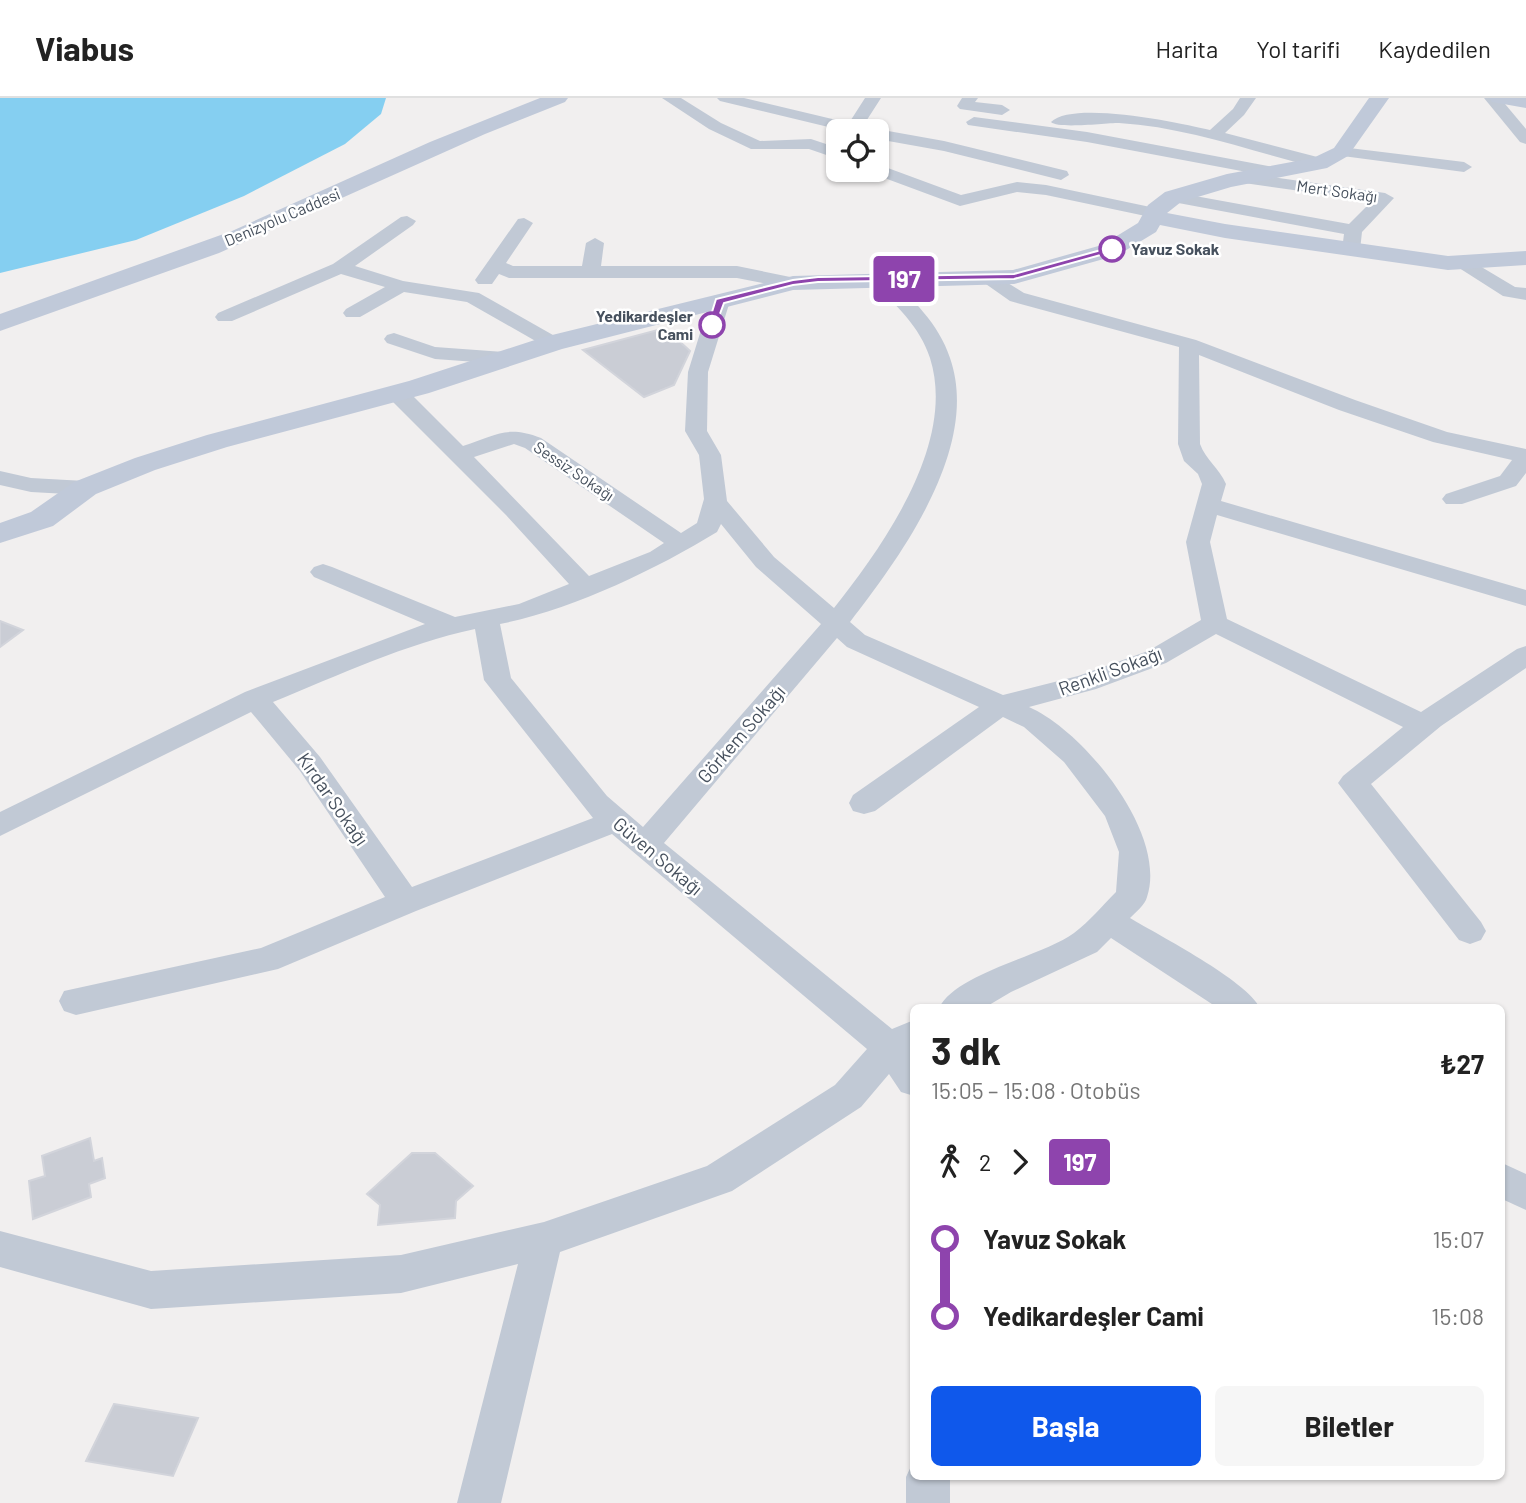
<!DOCTYPE html>
<html lang="tr">
<head>
<meta charset="utf-8">
<style>
  body { margin:0; font-family:Barlow,sans-serif; background:#f6f6f6; color:#222; height:100vh; display:flex; flex-direction:column; font-size:26px; white-space:nowrap }
  * { box-sizing:border-box; margin:0 }
  p { font-size:23px; color:#767676 }
  .icon { flex:none; width:38px; height:38px; fill:none; stroke:currentColor; stroke-width:2; stroke-linecap:round; stroke-linejoin:round }
  .map { position:relative; flex:1; overflow:hidden }
  .drawer { position:absolute; left:910px; top:906px; width:595px; height:476px; display:flex; flex-direction:column; background:#fff; border-radius:10px; box-shadow:0 2px 5px #0004 }
  .drawer>* { flex:none }
  .badge { padding:0 14px; border-radius:5px; font-size:24px; line-height:46px }
  .fabs { position:absolute; left:826px; top:21px; display:grid; gap:14px }
  .fabs a { display:grid; place-items:center; width:63px; height:63px; border-radius:10px; background:#fff; box-shadow:0 2px 5px #0004; font-size:35px }
  .map>.badge { position:absolute; translate:-50% -50%; box-shadow:0 0 0 4px #fff }
  .legs { display:flex; align-items:center; gap:10px; height:77px; padding:0 21px; font-size:23px }
  .legs p { margin-inline-start:auto }
  .summary { display:flex; align-items:center; justify-content:space-between; height:119px; padding:0 21px }
  h1 { font-size:38px; font-weight:700; line-height:52px }
  .action { display:flex; gap:14px; margin-top:auto; padding:14px 21px }
  .action a { flex:1; height:80px; border-radius:10px; background:#0f58eb; color:#fff; font-size:28px; font-weight:700; line-height:80px; text-align:center }
  .action a+a { background:#f6f6f6; color:#222 }
  ul { padding:0 21px; list-style:none }
  li { display:flex; align-items:center; gap:24px; height:77px; font-size:26px }
  li i { display:grid; place-items:center; width:10px; height:100%; margin:0 9px; background:currentColor }
  li i::after { content:''; width:18px; height:18px; margin:-9px; border:5px solid; border-radius:50%; background:#fff }
  li p { margin-inline-start:auto }
  li:first-child i { background:linear-gradient(#0000 50%,currentColor 0) }
  li:last-child i { background:linear-gradient(currentColor 50%,#0000 0) }
  header { display:flex; align-items:center; gap:42px; box-sizing:border-box; height:98px; padding:0 35px; background:#fff; border-bottom:2px solid #e0e0e0 }
  header strong { font-size:33px }
  nav { display:flex; gap:38px; margin-inline-start:auto; font-size:24px }
  .map>svg:first-child { display:block }
  .water { fill:#85cff1 }
  .building { fill:#cacdd5; stroke:#d2d4db; stroke-width:2 }
  .lines { fill:none; stroke-linecap:round; stroke-linejoin:round }
  .street { fill:#c1c9d5; fill-rule:evenodd }
  .secondary { fill:#c0c9d9; fill-rule:evenodd }
  .line-1 { fill:#8e44ad; stroke:#fff; stroke-width:2 }
  .stop-1-dot { fill:#fff; stroke:#8e44ad; stroke-width:3.5 }
  .labels { text-anchor:middle; stroke-width:5; stroke-linejoin:round; paint-order:stroke }
  .far-street-label { font-size:16px; fill:#46505d; stroke:#fff }
  .far-stop-label { font-size:16px; font-weight:bold; fill:#46505d; stroke:#fff; text-anchor:start }
  .street-label { font-size:19px; fill:#46505d; stroke:#fff }
</style>
</head>
<body>
<header>
<strong>Viabus</strong>
<nav><a>Harita</a><a>Yol tarifi</a><a>Kaydedilen</a></nav>
</header>
<div class="map">
<svg width="1526" height="1405" viewBox="0 0 1526 1405">
  <rect width="100%" height="100%" fill="#f1efef"/>
  <polygon class="water" points="0,0 386,0 381,16 345,46 244,98 136,142 0,175"/>
  <g class="building">
    <polygon points="665,230 690,253 674,287 644,299 583,252"/>
    <polygon points="0,523 23,532 0,549"/>
    <polygon points="90,1040 94,1063 102,1060 105,1080 89,1086 91,1099 33,1121 29,1083 45,1078 42,1058"/>
    <polygon points="412,1055 435,1055 473,1088 456,1103 455,1120 378,1127 380,1107 367,1096"/>
    <polygon points="114,1306 198,1320 173,1378 86,1363"/>
  </g>
  <g class="lines">
    <g class="street">
      <polygon points="662,0 681,0 721,25 760,43 811,41 838,50 838,61 809,51 751,51 709,31"/>
      <polygon points="717,0 744,0 849,25 865,0 881,0 863,28 872,33 877,31 944,43 1067,73 1069,77 1061,82 944,53 877,41 877,33 845,33 720,3"/>
      <polygon points="962,0 978,0 975,4 1002,7 1010,12 1002,17 960,11 957,8"/>
      <path d="M1240,0H1256L1244,17L1225,35L1325,61L1327,65L1325,69L1319,70C1253,54 1187,29 1119,25C1105,25 1058,31 1051,24C1073,2 1181,25 1210,32L1233,11Z"/>
      <polygon points="1484,0 1500,0 1526,31 1526,46 1520,44"/>
      <polygon points="974,19 1087,34 1273,69 1281,74 1273,79 1087,44 968,27 966,24"/>
      <polygon points="1341,49 1464,64 1472,69 1464,74 1335,57 1333,54 1335,51"/>
      <polygon points="877,66 961,97 1017,84 1046,87 1155,110 1164,115 1155,120 1046,97 1017,94 960,108 871,75 869,72 877,72"/>
      <polygon points="1250,76 1385,95 1394,100 1362,134 1360,152 1351,158 1342,152 1344,136 1173,104 1164,99 1173,94 1349,126 1372,103 1244,85 1242,81"/>
      <polygon points="407,118 416,123 413,127 355,168 403,183 479,195 560,241 563,245 560,249 546,249 467,204 404,194 360,219 346,219 343,215 346,211 385,189 341,176 232,223 218,223 215,219 218,215 333,166 401,119"/>
      <polygon points="524,120 533,125 506,165 513,168 582,168 586,145 595,140 604,145 601,168 737,168 800,181 803,185 793,191 737,180 509,180 499,176 492,186 478,186 475,182 518,121"/>
      <polygon points="1463,158 1515,189 1526,190 1526,202 1503,198 1456,168 1454,164"/>
      <path d="M990,174L1024,195L1196,242L1355,302L1447,334L1526,351V375L1516,388L1462,406H1446L1442,401L1446,396L1500,378L1512,362L1433,344L1339,312L1199,257L1200,346C1206,362 1219,370 1226,386L1221,403L1526,492V508L1217,417L1210,444L1227,521L1421,614L1517,551L1526,548V570L1441,628L1371,686L1481,824L1486,833L1481,842L1470,846L1459,842L1338,685L1343,678L1403,629L1216,536L1166,565L1096,591L1029,609C1084,633 1168,736 1147,799C1145,807 1136,814 1130,820C1160,838 1246,882 1260,910H1218L1111,840L1097,854L1011,894L984,910H939C956,875 1043,858 1074,835C1089,824 1103,807 1116,794L1119,754L1105,718L1064,664L1024,629L1003,619L875,713L864,716L853,713L849,705L853,697L979,609L847,549L837,540L664,745L892,931L914,922V998L901,994L889,976L861,1009L732,1093L560,1154L501,1405H457L518,1166L401,1195L151,1211L0,1169V1133L151,1173L401,1157L544,1124L707,1068L835,987L867,951L612,736L416,813L278,871L76,917L64,913L59,903L64,893L261,850L385,799L300,673L251,614L0,738V714L245,594L425,526L314,479L310,474L314,469L323,466L332,469L455,519L519,506L569,486L506,417L389,300L386,295L389,290H405L463,348C497,337 506,327 541,340L681,435L697,425L704,401L699,357L685,333L688,274L710,203L720,197L730,203L708,274L707,333L721,357L727,403L774,459L834,510C883,448 957,345 930,260C920,229 896,206 872,185L870,181L872,177H886C912,200 939,226 950,260C981,349 901,458 850,524L865,537L1003,597L1078,578L1148,553L1201,522L1186,444L1202,386L1198,376L1184,363L1178,346L1179,249L1010,203L983,184L981,180ZM514,346L525,350L664,445L650,454L589,478L474,359ZM721,426L756,469L821,526L643,729L607,698L511,580L500,526C571,512 655,472 717,434ZM475,531L484,582L593,720L412,789L320,659L273,604C339,577 405,546 475,531Z"/>
      <polygon points="394,235 435,249 504,254 511,256 514,260 511,264 504,266 435,261 387,245 384,241 387,237"/>
      <polygon points="0,373 31,380 85,383 93,385 97,390 93,395 85,397 31,394 0,387"/>
      <polygon points="1502,1065 1526,1076 1526,1112 1502,1101"/>
      <polygon points="913,1364 914,1379 950,1379 950,1405 906,1405 906,1379"/>
    </g>
    <g class="secondary">
      <polygon points="540,0 568,0 565,4 485,36 219,155 0,233 0,216 232,133 430,44"/>
      <polygon points="1369,0 1389,0 1348,58 1327,70 1231,89 1181,104 1167,115 1225,126 1448,158 1526,153 1526,167 1448,172 1225,140 1160,127 1156,134 1118,157 1014,186 793,192 562,251 429,295 227,349 155,372 96,396 53,428 0,445 0,425 31,414 74,384 135,360 207,337 409,283 544,239 793,178 1013,172 1102,147 1138,125 1148,107 1165,94 1227,76 1313,60 1334,50"/>
      <polygon points="1489,0 1526,0 1526,10 1492,4"/>
    </g>
  </g>
  <polygon class="line-1" points="1112,149 1115,153 1014,181 818,184 793,187 724,205 715,229 708,227 716,201 793,182 818,179 1014,176"/>
  <g class="stop-1-dot">
    <circle cx="1112" cy="151" r="12"/>
    <circle cx="712" cy="227" r="12"/>
  </g>
  <g class="labels">
    <g class="far-street-label">
      <text transform="translate(1337 93) rotate(8)" y="6">Mert Sokağı</text>
      <text transform="translate(282 119) rotate(-23)" y="6">Denizyolu Caddesi</text>
      <text transform="translate(574 373) rotate(34)" y="6">Sessiz Sokağı</text>
    </g>
    <g class="far-stop-label">
      <text x="1131" y="157">Yavuz Sokak</text>
      <text x="693" y="224" text-anchor="end">Yedikardeşler<tspan x="693" dy="18">Cami</tspan></text>
    </g>
    <g class="street-label">
      <text transform="translate(1110 573) rotate(-20)" y="7">Renkli Sokağı</text>
      <text transform="translate(741 636) rotate(-49)" y="7">Görkem Sokağı</text>
      <text transform="translate(333 701) rotate(55)" y="7">Kırdar Sokağı</text>
      <text transform="translate(658 758) rotate(40)" y="7">Güven Sokağı</text>
    </g>
  </g>
</svg>
<div class="fabs">
<a><svg class="icon" aria-label="locate" viewBox="0 0 24 24"><circle cx="12" cy="12" r="6"/><path d="M12 2v4M12 18v4M2 12h4M18 12h4"/></svg></a>
</div>
<b class="badge" style="left:904px;top:181px;background:#8e44ad;color:#fff">197</b>
<section class="drawer">
<div class="summary"><div><h1>3 dk</h1><p>15:05 – 15:08 · Otobüs</p></div><b>₺27</b></div>
<div class="legs"><svg class="icon" aria-label="walk" viewBox="0 0 24 24"><circle cx="13" cy="4" r="2"/><path d="M13 8l-2 6 4 7M11 14l-3 7M7 12l3-4h3l4 4"/></svg>2<svg class="icon" aria-label="forward" viewBox="0 0 24 24"><path d="M9 5l7 7-7 7"/></svg><b class="badge" style="background:#8e44ad;color:#fff">197</b></div>
<ul>
<li><i style="color:#8e44ad"></i><b>Yavuz Sokak</b><p>15:07</p></li>
<li><i style="color:#8e44ad"></i><b>Yedikardeşler Cami</b><p>15:08</p></li>
</ul>
<div class="action"><a>Başla</a><a>Biletler</a></div>
</section>
</div>
</body>
</html>
